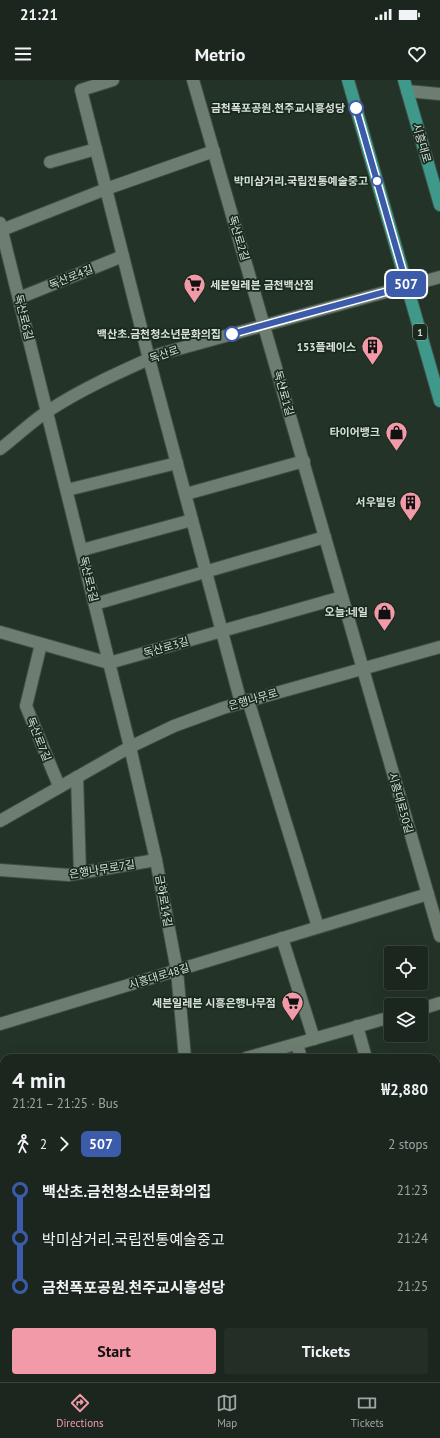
<!DOCTYPE html>
<html lang="en">
<head>
<meta charset="utf-8">
<style>
  body { margin:0; font-family:"PT Sans","Noto Sans KR",sans-serif; background:#242e27; color:#f1f3f6; height:100vh; display:flex; flex-direction:column; font-size:15px; white-space:nowrap }
  * { box-sizing:border-box; margin:0 }
  p { font-size:13px; color:#a0a5a4 }
  .icon { flex:none; width:22px; height:22px; fill:none; stroke:currentColor; stroke-width:2; stroke-linecap:round; stroke-linejoin:round }
  .map { position:relative; flex:1; overflow:hidden }
  .details { position:absolute; left:0px; top:974px; width:440px; height:328px; display:flex; flex-direction:column; background:#1b261e; border-radius:12px 12px 0 0; box-shadow:0 4px 16px #0002,0 0 0 1px #39433c }
  .details>* { flex:none }
  .badge { padding:0 8px; border-radius:6px; font-size:14px; line-height:26px }
  .tools { position:absolute; left:384px; top:866px; display:grid; gap:8px }
  .tools a { display:grid; place-items:center; width:44px; height:44px; border-radius:4px; background:#1b261e; box-shadow:0 4px 16px #0002,0 0 0 1px #39433c; font-size:20px }
  .map>.badge { position:absolute; translate:-50% -50%; box-shadow:0 0 0 2px #fff }
  .legs { display:flex; align-items:center; gap:6px; height:44px; padding:0 12px; font-size:13px }
  .legs p { margin-inline-start:auto }
  .summary { display:flex; align-items:center; justify-content:space-between; height:68px; padding:0 12px }
  h1 { font-size:22px; font-weight:600; line-height:30px }
  .cta { display:flex; gap:8px; margin-top:auto; padding:8px 12px }
  .cta a { flex:1; height:46px; border-radius:4px; background:#f39aa9; color:#111; font-size:16px; font-weight:600; line-height:46px; text-align:center }
  .cta a+a { background:#242e27; color:#f1f3f6 }
  ul { padding:0 12px; list-style:none }
  li { display:flex; align-items:center; gap:14px; height:48px; font-size:15px }
  li i { display:grid; place-items:center; width:6px; height:100%; margin:0 5px; background:currentColor }
  li i::after { content:''; width:10px; height:10px; margin:-5px; border:3px solid; border-radius:50%; background:#1b261e }
  li p { margin-inline-start:auto }
  li:first-child i { background:linear-gradient(#0000 50%,currentColor 0) }
  li:last-child i { background:linear-gradient(currentColor 50%,#0000 0) }
  .status { display:flex; justify-content:space-between; align-items:center; height:28px; padding:0 20px; background:#1b261e; direction:ltr }
  .status svg { height:11px; fill:currentColor }
  header { display:flex; justify-content:space-between; align-items:center; height:52px; padding:0 12px; background:#1b261e; font-size:18px; font-weight:600 }
  .tab-bar { display:flex; justify-content:space-around; align-items:center; height:56px; border-top:1px solid #39433c; background:#1b261e; font-size:11px; color:#a0a5a4 }
  .tab-bar a { display:grid; justify-items:center; gap:2px }
  .tab-bar .active { color:#f39aa9 }
  .map>svg:first-child { display:block }
  .green { fill:#524822 }
  .lines { fill:none; stroke-linecap:round; stroke-linejoin:round }
  .street-casing { stroke:#414e45; stroke-width:14 }
  .secondary-casing { stroke:#414e45; stroke-width:14 }
  .primary-casing { stroke:#414e45; stroke-width:14 }
  .street { stroke:#6d7e71; stroke-width:12 }
  .secondary { stroke:#6d7e71; stroke-width:12 }
  .primary { stroke:#3e998a; stroke-width:12 }
  .line-1-casing { stroke:#fff; stroke-width:9 }
  .line-1 { stroke:#3d5bab; stroke-width:6 }
  .stop-1-dot { fill:#fff; stroke:#3d5bab; stroke-width:2 }
  .labels { text-anchor:middle; stroke-width:3.5; stroke-linejoin:round; paint-order:stroke }
  .shield { fill:#1a291e; stroke:#9ea9a0; stroke-width:1 }
  .shield-label { font-size:10px; font-weight:bold; fill:#d6e0d8 }
  .stop-label { font-size:11px; font-weight:bold; fill:#d6e0d8; stroke:#1a291e; text-anchor:end }
  .street-label { font-size:11px; fill:#d6e0d8; stroke:#1a291e }
  .poi-label { font-size:11px; font-weight:bold; fill:#d6e0d8; stroke:#1a291e; text-anchor:end }
</style>
</head>
<body>
<div class="status"><b>21:21</b><svg viewBox="0 0 49 12"><path d="M0 12V9h3v3zM5 12V6h3v6zM10 12V3h3v9zM15 12V0h3v12zM26 1h20v11H26zM47 4h2v5h-2z"/></svg></div>
<header><svg class="icon" aria-label="menu" viewBox="0 0 24 24"><path d="M4 6h16M4 12h16M4 18h16"/></svg>Metrio<svg class="icon" aria-label="heart" viewBox="0 0 24 24"><path d="M12 20l-8-8c-3-5 5-10 8-4 3-6 11-1 8 4z"/></svg></header>
<div class="map">
<svg width="440" height="1302" viewBox="0 0 440 1302">
  <rect width="100%" height="100%" fill="#243328"/>
  <polygon class="green" points="73,1298 204,1298 204,1302 79,1302"/>
  <g class="lines">
    <defs>
      <g id="street">
        <polyline points="113,0 81,10 149,279 241,623"/>
        <path d="M193,0C277,285 357,571 440,856"/>
        <polyline points="407,11 440,14"/>
        <polyline points="50,82 96,69"/>
        <polyline points="0,143 130,667 156,780 177,891 185,978"/>
        <polyline points="2,150 106,109 214,71"/>
        <polyline points="19,218 123,176"/>
        <polyline points="67,410 177,383"/>
        <polyline points="186,414 304,381"/>
        <polyline points="82,470 192,440"/>
        <polyline points="95,524 325,457"/>
        <polyline points="0,552 109,583 342,517"/>
        <polyline points="41,564 26,626 59,706"/>
        <polyline points="248,620 318,847"/>
        <polyline points="77,697 80,793"/>
        <polyline points="0,790 68,795 156,780"/>
        <polyline points="282,858 314,959"/>
        <polyline points="421,929 440,923"/>
        <polyline points="0,944 428,814"/>
        <polyline points="357,946 366,978"/>
        <polyline points="297,964 301,978"/>
        <polyline points="246,978 391,937"/>
        <polyline points="0,1047 4,1046"/>
        <polyline points="0,1209 4,1208"/>
        <polyline points="436,1214 440,1228"/>
        <polyline points="215,1298 215,1302"/>
        <polyline points="389,1298 389,1299"/>
      </g>
      <g id="secondary">
        <path d="M0,369C16,357 31,342 48,331C83,308 122,291 160,274L440,197"/>
        <polyline points="0,741 130,667 174,646 223,628 440,567"/>
        <polyline points="0,1265 4,1268"/>
        <polyline points="42,1298 47,1302"/>
      </g>
      <g id="primary">
        <polyline points="348,0 440,321"/>
        <polyline points="404,0 440,125"/>
      </g>
    </defs>
    <use href="#street" class="street-casing"/>
    <use href="#secondary" class="secondary-casing"/>
    <use href="#primary" class="primary-casing"/>
    <use href="#street" class="street"/>
    <use href="#secondary" class="secondary"/>
    <use href="#primary" class="primary"/>
  </g>
  <g class="lines">
    <defs>
      <polyline id="line-1" points="232,254 407,206 356,28"/>
    </defs>
    <use href="#line-1" class="line-1-casing"/>
    <use href="#line-1" class="line-1"/>
  </g>
  <defs>
    <symbol id="supermarket-pin" viewBox="-11 -11 22 30"><path d="M0 17L-7.5 6A9.5 9.5 0 1 1 7.5 6Z" fill="#f39aa9" stroke="#1a291e"/><path d="M-6-5.5h2.5l.6 2H6L4.5 2H-2.5L-4.4-4H-6ZM-1.5 3.2a1.3 1.3 0 1 0 .1 0ZM3 3.2a1.3 1.3 0 1 0 .1 0Z" fill="#111"/></symbol>
    <symbol id="building-pin" viewBox="-11 -11 22 30"><path d="M0 17L-7.5 6A9.5 9.5 0 1 1 7.5 6Z" fill="#f39aa9" stroke="#1a291e"/><path d="M-4-6H4V6H1V3H-1V6H-4ZM-2.5-4.3h1.7v1.8h-1.7ZM.8-4.3h1.7v1.8H.8ZM-2.5-1h1.7V.8h-1.7ZM.8-1h1.7V.8H.8Z" fill="#111"/></symbol>
    <symbol id="shop-pin" viewBox="-11 -11 22 30"><path d="M0 17L-7.5 6A9.5 9.5 0 1 1 7.5 6Z" fill="#f39aa9" stroke="#1a291e"/><path d="M-5-2.5h2.3a2.7 3.5 0 0 1 5.4 0H5L5.5 6h-11ZM-1.5-2.5h3a1.5 2.3 0 0 0-3 0Z" fill="#111"/></symbol>
  </defs>
  <g fill-rule="evenodd">
    <use href="#supermarket-pin" x="182" y="192" width="25" height="34"/>
    <use href="#building-pin" x="360" y="254" width="25" height="34"/>
    <use href="#shop-pin" x="384" y="340" width="25" height="34"/>
    <use href="#building-pin" x="398" y="410" width="25" height="34"/>
    <use href="#shop-pin" x="372" y="520" width="25" height="34"/>
    <use href="#supermarket-pin" x="280" y="910" width="25" height="34"/>
  </g>
  <g class="stop-1-dot">
    <circle cx="356" cy="28" r="7"/>
    <circle cx="377" cy="101" r="5"/>
    <circle cx="232" cy="254" r="7"/>
  </g>
  <g class="labels">
    <rect class="shield" x="413" y="244" width="14" height="16" rx="3"/>
    <g class="shield-label">
      <text x="420" y="256">1</text>
    </g>
    <g class="stop-label">
      <text x="345" y="32">금천폭포공원.천주교시흥성당</text>
      <text x="368" y="105">박미삼거리.국립전통예술중고</text>
      <text x="221" y="258">백산초.금천청소년문화의집</text>
    </g>
    <g class="street-label">
      <text transform="translate(422 63) rotate(74)" y="4">시흥대로</text>
      <text transform="translate(239 158) rotate(73)" y="4">독산로2길</text>
      <text transform="translate(71 197) rotate(-22)" y="4">독산로4길</text>
      <text transform="translate(24 237) rotate(76)" y="4">독산로6길</text>
      <text transform="translate(164 274) rotate(-19)" y="4">독산로</text>
      <text transform="translate(284 313) rotate(74)" y="4">독산로1길</text>
      <text transform="translate(89 499) rotate(76)" y="4">독산로5길</text>
      <text transform="translate(166 567) rotate(-16)" y="4">독산로3길</text>
      <text transform="translate(253 619) rotate(-16)" y="4">은행나무로</text>
      <text transform="translate(39 659) rotate(68)" y="4">독산로7길</text>
      <text transform="translate(401 723) rotate(74)" y="4">시흥대로50길</text>
      <text transform="translate(102 789) rotate(-9)" y="4">은행나무로7길</text>
      <text transform="translate(164 821) rotate(80)" y="4">금하로14길</text>
      <text transform="translate(159 896) rotate(-17)" y="4">시흥대로48길</text>
    </g>
    <g class="poi-label">
      <text x="210" y="209" text-anchor="start">세븐일레븐 금천백산점</text>
      <text x="356" y="271">153플레이스</text>
      <text x="380" y="356">타이어뱅크</text>
      <text x="396" y="426">서우빌딩</text>
      <text x="368" y="536">오늘:네일</text>
      <text x="276" y="927">세븐일레븐 시흥은행나무점</text>
    </g>
  </g>
</svg>
<div class="tools">
<a><svg class="icon" aria-label="locate" viewBox="0 0 24 24"><circle cx="12" cy="12" r="6"/><path d="M12 2v4M12 18v4M2 12h4M18 12h4"/></svg></a>
<a><svg class="icon" aria-label="layers" viewBox="0 0 24 24"><path d="M12 4l9 5-9 5-9-5zM3 14l9 5 9-5"/></svg></a>
</div>
<b class="badge" style="left:406px;top:204px;background:#3d5bab;color:#fff">507</b>
<section class="details">
<div class="summary"><div><h1>4 min</h1><p>21:21 – 21:25 · Bus</p></div><b>₩2,880</b></div>
<div class="legs"><svg class="icon" aria-label="walk" viewBox="0 0 24 24"><circle cx="13" cy="4" r="2"/><path d="M13 8l-2 6 4 7M11 14l-3 7M7 12l3-4h3l4 4"/></svg>2<svg class="icon" aria-label="forward" viewBox="0 0 24 24"><path d="M9 5l7 7-7 7"/></svg><b class="badge" style="background:#3d5bab;color:#fff">507</b><p>2 stops</p></div>
<ul>
<li><i style="color:#3d5bab"></i><b>백산초.금천청소년문화의집</b><p>21:23</p></li>
<li><i style="color:#3d5bab"></i><span>박미삼거리.국립전통예술중고</span><p>21:24</p></li>
<li><i style="color:#3d5bab"></i><b>금천폭포공원.천주교시흥성당</b><p>21:25</p></li>
</ul>
<div class="cta"><a>Start</a><a>Tickets</a></div>
</section>
</div>
<nav class="tab-bar">
<a class="active"><svg class="icon" aria-label="directions" viewBox="0 0 24 24"><path d="M12 3l9 9-9 9-9-9zM9 14v-3h6M13 9l2 2-2 2"/></svg>Directions</a>
<a><svg class="icon" aria-label="map" viewBox="0 0 24 24"><path d="M3 6l6-2 6 2 6-2v14l-6 2-6-2-6 2zM9 4v14M15 6v14"/></svg>Map</a>
<a><svg class="icon" aria-label="tickets" viewBox="0 0 24 24"><path d="M3 7h18v10H3zM15 7v10"/></svg>Tickets</a>
</nav>
</body>
</html>
